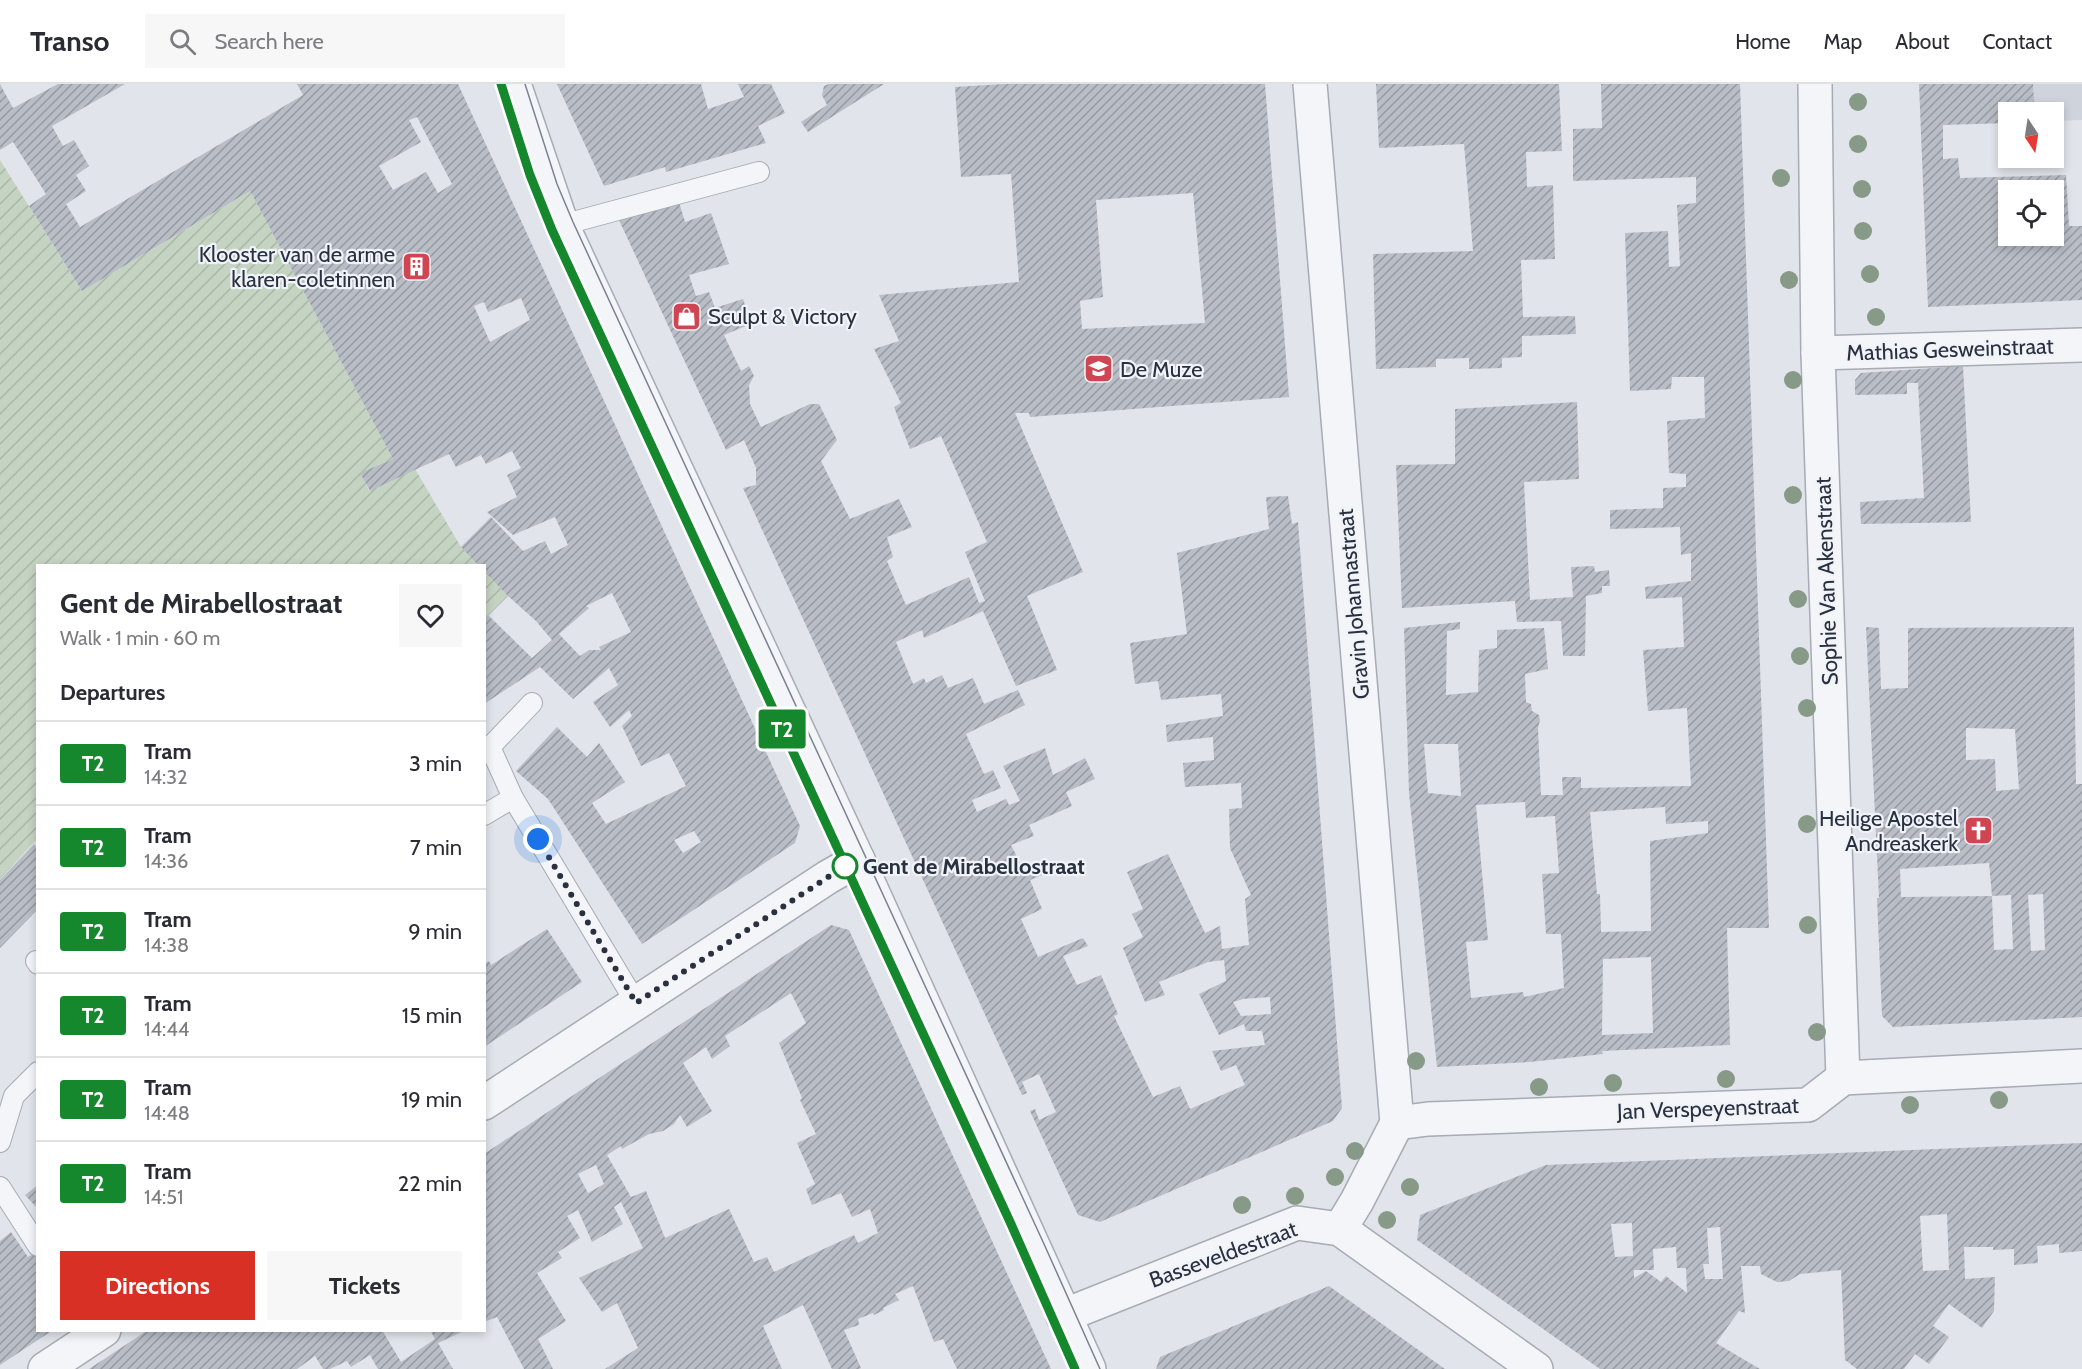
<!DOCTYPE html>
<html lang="en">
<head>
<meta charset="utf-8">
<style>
  body { margin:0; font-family:Cabin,sans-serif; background:#f7f7f7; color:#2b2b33; height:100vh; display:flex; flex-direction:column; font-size:22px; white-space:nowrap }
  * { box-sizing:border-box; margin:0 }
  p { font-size:20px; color:#7c7c81 }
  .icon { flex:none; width:33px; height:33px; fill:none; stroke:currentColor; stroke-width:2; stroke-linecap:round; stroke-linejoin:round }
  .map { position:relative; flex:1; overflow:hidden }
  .drawer { position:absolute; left:36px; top:480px; width:450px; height:768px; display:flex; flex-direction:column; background:#fff; border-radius:0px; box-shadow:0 3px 9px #0003 }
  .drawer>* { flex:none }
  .badge { padding:0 12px; border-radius:4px; font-size:21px; line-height:39px }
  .needle { width:39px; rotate:168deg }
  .controls { position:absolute; left:1998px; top:18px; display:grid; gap:12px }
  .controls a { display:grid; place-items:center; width:66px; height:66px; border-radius:0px; background:#fff; box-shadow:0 3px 9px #0003; font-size:30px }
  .you { position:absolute; width:30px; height:30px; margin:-15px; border:4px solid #fff; border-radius:50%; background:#1a73e8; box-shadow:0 0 0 9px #1a73e833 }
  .map>.badge { position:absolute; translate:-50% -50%; box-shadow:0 0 0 3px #fff }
  h2 { padding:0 24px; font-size:22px; line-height:54px }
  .round { display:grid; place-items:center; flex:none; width:63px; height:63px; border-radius:0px; background:#f7f7f7 }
  .headline { display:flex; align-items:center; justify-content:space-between; height:102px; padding:0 24px }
  h1 { font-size:28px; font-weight:700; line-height:45px }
  .action { display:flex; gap:12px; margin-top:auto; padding:12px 24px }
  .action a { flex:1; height:69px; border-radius:0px; background:#d93025; color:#fff; font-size:24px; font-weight:700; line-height:69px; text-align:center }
  .action a+a { background:#f7f7f7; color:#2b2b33 }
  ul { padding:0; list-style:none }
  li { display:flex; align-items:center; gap:18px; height:84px; padding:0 24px; border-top:2px solid #e1e1e2 }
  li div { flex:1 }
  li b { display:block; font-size:22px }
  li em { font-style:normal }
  li .badge { min-width:66px; font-weight:700; text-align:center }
  header { display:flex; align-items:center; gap:36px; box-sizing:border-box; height:84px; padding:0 30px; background:#fff; border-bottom:2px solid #e1e1e2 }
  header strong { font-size:28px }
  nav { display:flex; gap:33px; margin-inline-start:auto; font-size:21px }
  .search { width:420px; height:54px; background:#f7f7f7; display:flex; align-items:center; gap:15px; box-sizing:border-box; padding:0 21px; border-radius:0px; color:#7c7c81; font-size:22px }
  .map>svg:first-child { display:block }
  .built { fill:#cfd3dc }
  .garden { fill:url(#garden-furrows) }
  .building { fill:url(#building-hatch); fill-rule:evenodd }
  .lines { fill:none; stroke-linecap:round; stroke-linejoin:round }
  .service-casing { stroke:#a6abb4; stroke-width:22 }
  .minor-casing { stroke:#a6abb4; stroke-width:36 }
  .service { stroke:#f4f5f8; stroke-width:20 }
  .minor { stroke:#f4f5f8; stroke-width:33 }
  .tram { stroke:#7a8293; stroke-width:1.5 }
  .tree { fill:#869a87 }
  .line-casing { stroke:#fff; stroke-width:14 }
  .line { stroke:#15882e; stroke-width:9 }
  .walk { stroke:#293141; stroke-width:6; stroke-dasharray:0 10.8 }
  .stop-dot { fill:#fff; stroke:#15882e; stroke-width:3 }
  .labels { text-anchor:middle; stroke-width:4.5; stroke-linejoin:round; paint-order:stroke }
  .poi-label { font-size:22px; fill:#293141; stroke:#f0f3f7; text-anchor:end }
  .street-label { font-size:22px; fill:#293141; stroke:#f0f3f7 }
  .stop-label { font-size:22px; font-weight:bold; fill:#293141; stroke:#f0f3f7; text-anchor:start }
</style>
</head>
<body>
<header>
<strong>Transo</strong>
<div class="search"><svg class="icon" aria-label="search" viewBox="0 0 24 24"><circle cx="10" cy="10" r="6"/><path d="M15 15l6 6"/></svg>Search here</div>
<nav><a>Home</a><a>Map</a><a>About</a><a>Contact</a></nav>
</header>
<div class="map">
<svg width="2082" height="1285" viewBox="0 0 2082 1285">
  <defs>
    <pattern id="garden-furrows" width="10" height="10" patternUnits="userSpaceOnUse" patternTransform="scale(1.5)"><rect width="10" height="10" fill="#c5d4c2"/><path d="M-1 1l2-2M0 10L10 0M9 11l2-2" fill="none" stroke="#a9b6a8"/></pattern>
    <pattern id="building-hatch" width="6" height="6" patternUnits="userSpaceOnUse" patternTransform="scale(1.5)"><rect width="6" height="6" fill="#b8bdc6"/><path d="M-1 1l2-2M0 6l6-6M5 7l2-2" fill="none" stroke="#969aa2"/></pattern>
  </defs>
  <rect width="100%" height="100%" fill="#e1e4ea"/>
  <polygon class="built" points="2033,0 2082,0 2082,36 2054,37 2054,28 2035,28"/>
  <g class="garden">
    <polygon points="0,76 82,207 250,107 393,375 361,389 369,407 415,385 461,463 479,481 38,482 37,755 0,795"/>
    <polygon points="485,487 508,512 485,535"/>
  </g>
  <g class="building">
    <path d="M0,0L13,24L58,0H125L52,42L63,62L74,56L89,82L76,91L86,107L66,120L80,143L303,11L297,0H458L800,742L795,759L642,860L548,715L516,687L557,643L587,673L599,659L625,698L592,719L606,740L686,702L669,669L641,682L622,642L632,632L629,626L610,643L593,618L618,601L609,584L573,615L540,583L484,620V535L488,531L532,574L552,556L536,537L508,512L484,487V482H479L461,463L491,433L523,467L545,457L551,470L568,461L555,433L513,451L487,428L517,413L507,391L521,384L512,367L486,380L481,371L456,383L449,370L370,407L360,389L393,375L250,107L82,207L29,122L46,110L13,58L0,66ZM417,33L452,100L438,109L426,88L393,106L379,82L421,58L409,36ZM521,214L530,236L490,258L474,222L484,218L488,228ZM612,509L631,548L599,563L601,566H589L580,572L559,550L589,524L586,522ZM694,747L701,758L683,769L674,756Z"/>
    <polygon points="557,0 701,0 708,25 744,13 738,0 771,0 785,29 758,42 766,59 666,88 665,83 604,102"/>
    <polygon points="829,0 884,0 808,48 801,38 827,21 822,11 824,2"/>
    <path d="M1004,0H1265L1289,313L1030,333L1029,329H1015L1083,488L1027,512L1057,586L1016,602L983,527L924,554L922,546L896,558L913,600L924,594L926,599L942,591L948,604L973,594L984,620L1018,606L1025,621L966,650L984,690L993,686L1001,704L972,716L977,728L1006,715L1009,721L1020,717L1003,682L1045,664L1053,691L1085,674L1095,695L1066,708L1072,722L1029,741L1034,752L1011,761L1024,786L1042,778L1047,789L1030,796L1042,825L1021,835L1038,873L1083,854L1088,862L1063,872L1077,901L1101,891L1118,930L1114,932L1153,1013L1180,1002L1190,1025L1245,1001L1236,981L1221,987L1212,967L1265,961L1262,947H1246L1244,940L1219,951L1199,910L1226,897L1224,876L1208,878L1159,898L1165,911L1145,918L1123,864L1143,853L1132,830L1143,825L1127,788L1168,770L1205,849L1220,842L1222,865L1249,861L1245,815L1251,811L1230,764L1229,725L1242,724L1241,699L1185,703L1183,679L1214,676L1213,653L1167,658L1166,641L1223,632L1221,610L1161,616L1158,597L1135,600L1130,559L1187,550L1177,469L1269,445L1266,413L1288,412L1292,440L1298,438L1342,1024L1333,1037L1100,1138L1078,1131L1030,1027L1035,1025L1039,1036L1056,1028L1039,990L1022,998L1027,1009L1022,1011L786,498L743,404L756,401V384L744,356L726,366L618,134L678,115L685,138L711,129L729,180L689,191L696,212L709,208L715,224L743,215L751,240L724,251L741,287L749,282L754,292L749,301L750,320L761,343L810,320H819L837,356L821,377L850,435L899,415L912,443L887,453L893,473L887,477L906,521L969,493L979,519L985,517L965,468L987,458L941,352L910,365L894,323L901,319L874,265L899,257L879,211L1019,198L1011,90L961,93L955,3ZM1193,109L1205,239L1082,245L1080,217L1103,213L1096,116ZM1270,913L1271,930L1241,932L1233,918L1243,915Z"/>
    <polygon points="1376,0 1559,0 1562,67 1526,68 1527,103 1553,101 1555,175 1521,176 1523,233 1575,232 1576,250 1522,252 1522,273 1502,274 1502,284 1469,285 1469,274 1436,275 1436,283 1376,285 1373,170 1473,167 1464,60 1379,64"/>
    <path d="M1601,0H1740L1769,844H1727L1730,961L1602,967L1603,970L1530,978L1437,983L1409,709L1404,544L1460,538V545L1447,547L1446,611L1478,608L1479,566L1497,564V546L1544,544L1548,585L1525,590L1526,618L1531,620L1532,627L1539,631L1540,636L1538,644L1541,711H1563L1562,693H1581V704L1691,702L1687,624L1648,627L1643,566L1684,563L1682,513L1646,515L1645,503L1691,497V469L1681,471L1680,443L1610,445V426L1663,424V404L1686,403V390L1669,389L1667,337L1705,334L1704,293H1672L1671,305L1630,307L1625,149L1668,147L1669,183L1680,182L1677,121L1696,119V93L1573,97V45L1602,44ZM1424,660H1458L1461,712L1428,709ZM1525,718L1526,734L1555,732L1559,789L1542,790L1546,850H1561L1564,904L1524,913L1523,908L1471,914L1466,858L1488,856L1476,721ZM1665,723L1666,740L1708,737V749L1650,757L1651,847L1601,848L1600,810H1597L1590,728ZM1651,873L1653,949L1602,951L1603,875Z"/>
    <path d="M1919,0H2033L2035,28H2008V39L1943,41V75L1958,74L1960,94L2066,91L2069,142H2082V216L1928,223ZM2008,106H2054V152H2008Z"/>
    <polygon points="1963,282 1971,438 1861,440 1860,418 1924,414 1918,299 1907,299 1907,310 1855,311 1855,296 1861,289"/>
    <polygon points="1577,318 1579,395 1524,398 1530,516 1573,513 1571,483 1594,482 1595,488 1609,486 1610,502 1602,502 1602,509 1586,512 1585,572 1563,572 1561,537 1517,538 1515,517 1402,524 1396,381 1455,380 1455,325"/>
    <path d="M1866,543L1879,544L1881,605L1908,604V544L2074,543L2076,700H2082V933L1893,943L1882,932L1877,814H1879ZM1966,644L2015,645L2019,705L1996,707L1995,675L1966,676ZM1989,779L1992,812L2011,811L2013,865L1994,866L1992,812L1901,813L1900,785ZM2043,810L2045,866L2031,867L2028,811Z"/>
    <polygon points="34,760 38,765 38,825 0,864 0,796"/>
    <path d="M831,841L849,846L1051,1285H957L943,1255L934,1258L913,1202L895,1210L899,1216L883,1224L884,1226L874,1231L873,1229L858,1235L859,1241L844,1246L861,1284L859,1285H832L803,1221L763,1242L782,1285H605L638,1264L617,1219L602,1228L579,1194L643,1164L621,1118L614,1123L623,1140L592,1158L578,1126L567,1132L580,1154L558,1168L562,1174L537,1189L566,1237L538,1255L553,1285H524L497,1233L484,1238V1070ZM791,909L806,939L779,959L802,1014L800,1016L816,1050L797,1059L815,1100L806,1105L812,1121L841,1109L852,1133L870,1125L878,1149L858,1159L854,1151L774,1188L767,1173L754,1178L729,1125L665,1154L646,1107L631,1113L607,1071L621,1062L622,1065L649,1050L663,1047L674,1040L680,1031L687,1043L712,1027L683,979L706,963L712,975L730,962L725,952ZM596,1081L604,1100L588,1109L578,1090Z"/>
    <polygon points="547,845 582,898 484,963 484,880 489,877 491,881"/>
    <path d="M2082,1059V1167L2059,1169V1160L2037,1162L2038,1179L2014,1181V1165L1993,1166V1163H1964L1965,1195L1995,1193L1994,1227L1982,1244L1949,1220L1933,1242L1949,1253L1929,1280L1915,1270L1904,1285H1857L1845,1276L1841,1186L1800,1190L1789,1197L1777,1198L1761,1190L1760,1182H1741L1745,1229L1739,1227L1716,1259L1760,1285H1600L1417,1156L1420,1131L1546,1081ZM1947,1130L1949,1186L1923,1187L1920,1132ZM1632,1139L1633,1172L1615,1173L1611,1140ZM1720,1143L1723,1195H1705L1703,1180H1709L1707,1144ZM1676,1163L1677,1184H1686L1687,1209L1666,1192L1661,1198L1646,1187L1634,1194V1186H1654L1653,1165Z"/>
    <polygon points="38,1101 38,1125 25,1111"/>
    <polygon points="11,1148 28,1173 38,1167 38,1246 53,1246 0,1281 0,1157"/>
    <polygon points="1329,1202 1445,1285 1156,1285 1160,1273"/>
    <polygon points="148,1246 382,1246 401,1278 435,1255 430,1246 466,1246 438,1259 453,1285 378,1285 370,1271 351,1283 347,1277 330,1285 323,1285 315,1272 297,1285 89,1285"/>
  </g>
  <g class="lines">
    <defs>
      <g id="service">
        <polyline points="562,141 759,88"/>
        <polyline points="513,714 490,663 532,619"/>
        <polyline points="484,731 513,714 636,919"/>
        <polyline points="36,877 38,880"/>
        <polyline points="0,1058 14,1012 38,988"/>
        <polyline points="0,1103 38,1162"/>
      </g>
      <g id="minor">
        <polyline points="514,0 562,141 858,776 1089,1285"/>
        <polyline points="1310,0 1397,1039"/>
        <polyline points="1815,0 1818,269 1843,994"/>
        <polyline points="1818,269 2082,261"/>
        <polyline points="484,1019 828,793 858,776"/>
        <polyline points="1397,1039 1428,1035 1808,1021 1843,994 2082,982"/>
        <polyline points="1340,1145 1357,1117 1397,1039"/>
        <polyline points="1063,1232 1297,1139 1340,1145 1536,1285"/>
        <polyline points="45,1285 104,1246"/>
      </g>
    </defs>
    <use href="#service" class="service-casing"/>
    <use href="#minor" class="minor-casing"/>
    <use href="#service" class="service"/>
    <use href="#minor" class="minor"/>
    <g class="tram">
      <polyline points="501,0 530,91 552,145 1011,1140 1075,1285"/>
      <polyline points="525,0 557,100 573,138 1044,1160 1100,1285"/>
    </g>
  </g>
  <g class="tree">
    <circle cx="1858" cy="18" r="9"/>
    <circle cx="1858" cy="60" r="9"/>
    <circle cx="1781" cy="94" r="9"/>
    <circle cx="1862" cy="105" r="9"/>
    <circle cx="1863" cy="147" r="9"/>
    <circle cx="1870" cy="190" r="9"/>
    <circle cx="1789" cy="196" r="9"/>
    <circle cx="1876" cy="233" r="9"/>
    <circle cx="1793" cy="296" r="9"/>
    <circle cx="1793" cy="411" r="9"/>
    <circle cx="1798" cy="515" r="9"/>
    <circle cx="1800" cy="572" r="9"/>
    <circle cx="1807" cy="624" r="9"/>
    <circle cx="1807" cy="740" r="9"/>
    <circle cx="1808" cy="841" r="9"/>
    <circle cx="1817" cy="948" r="9"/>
    <circle cx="1416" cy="977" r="9"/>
    <circle cx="1726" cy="995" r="9"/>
    <circle cx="1613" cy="999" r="9"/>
    <circle cx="1539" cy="1003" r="9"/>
    <circle cx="1999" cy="1016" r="9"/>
    <circle cx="1910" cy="1021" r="9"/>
    <circle cx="1355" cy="1067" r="9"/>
    <circle cx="1335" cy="1093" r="9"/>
    <circle cx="1410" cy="1103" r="9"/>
    <circle cx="1295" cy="1112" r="9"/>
    <circle cx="1242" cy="1121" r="9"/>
    <circle cx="1387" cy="1136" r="9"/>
  </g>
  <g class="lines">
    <defs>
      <polyline id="line" points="501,0 530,91 552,146 1011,1140 1075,1285"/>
    </defs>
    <use href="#line" class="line-casing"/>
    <use href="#line" class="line"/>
    <polyline class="walk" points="538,755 636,919 845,782"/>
  </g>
  <defs>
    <symbol id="building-square" viewBox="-11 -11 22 22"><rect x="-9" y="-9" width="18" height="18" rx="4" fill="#cf4653" stroke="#f0f3f7"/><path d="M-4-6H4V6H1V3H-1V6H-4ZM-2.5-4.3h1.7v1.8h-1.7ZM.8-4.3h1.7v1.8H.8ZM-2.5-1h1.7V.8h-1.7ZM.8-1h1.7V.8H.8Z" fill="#fff"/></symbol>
    <symbol id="shop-square" viewBox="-11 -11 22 22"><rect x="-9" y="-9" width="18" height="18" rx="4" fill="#cf4653" stroke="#f0f3f7"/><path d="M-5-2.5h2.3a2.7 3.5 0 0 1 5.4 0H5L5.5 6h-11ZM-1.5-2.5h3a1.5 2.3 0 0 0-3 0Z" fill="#fff"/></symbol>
    <symbol id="school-square" viewBox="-11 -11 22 22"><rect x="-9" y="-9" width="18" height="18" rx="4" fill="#cf4653" stroke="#f0f3f7"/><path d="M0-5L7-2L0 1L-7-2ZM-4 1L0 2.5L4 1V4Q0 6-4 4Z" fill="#fff"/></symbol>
    <symbol id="church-square" viewBox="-11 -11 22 22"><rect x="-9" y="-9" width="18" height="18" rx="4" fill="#cf4653" stroke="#f0f3f7"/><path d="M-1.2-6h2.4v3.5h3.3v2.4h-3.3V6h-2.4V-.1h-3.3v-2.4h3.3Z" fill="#fff"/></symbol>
  </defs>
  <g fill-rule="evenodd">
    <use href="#building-square" x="400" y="166" width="33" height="33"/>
    <use href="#shop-square" x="670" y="216" width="33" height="33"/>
    <use href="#school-square" x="1082" y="268" width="33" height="33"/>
    <use href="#church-square" x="1962" y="730" width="33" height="33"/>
  </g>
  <circle class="stop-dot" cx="845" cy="782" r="12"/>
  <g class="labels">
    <g class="poi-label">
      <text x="395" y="178">Klooster van de arme<tspan x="395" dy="25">klaren-coletinnen</tspan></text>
      <text x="708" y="240" text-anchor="start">Sculpt &amp; Victory</text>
      <text x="1120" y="293" text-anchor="start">De Muze</text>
      <text x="1958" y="742">Heilige Apostel<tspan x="1958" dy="25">Andreaskerk</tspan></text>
    </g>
    <g class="street-label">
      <text transform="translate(1950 265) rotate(-2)" y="8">Mathias Gesweinstraat</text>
      <text transform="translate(1826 497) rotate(-92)" y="8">Sophie Van Akenstraat</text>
      <text transform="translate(1353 520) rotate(-95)" y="8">Gravin Johannastraat</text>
      <text transform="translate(1708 1024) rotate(-2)" y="8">Jan Verspeyenstraat</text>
      <text transform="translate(1223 1170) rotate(-20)" y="8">Basseveldestraat</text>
    </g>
    <g class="stop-label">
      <text x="863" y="790">Gent de Mirabellostraat</text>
    </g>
  </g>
</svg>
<div class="controls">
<a><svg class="needle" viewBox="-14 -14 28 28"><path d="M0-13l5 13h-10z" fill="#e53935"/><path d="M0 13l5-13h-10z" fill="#7c7c81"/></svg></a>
<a><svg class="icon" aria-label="locate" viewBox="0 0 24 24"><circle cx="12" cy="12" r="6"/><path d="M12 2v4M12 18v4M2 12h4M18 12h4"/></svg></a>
</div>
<div class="you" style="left:538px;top:755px"></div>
<b class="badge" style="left:782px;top:645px;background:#15882e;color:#fff">T2</b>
<section class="drawer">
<div class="headline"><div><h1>Gent de Mirabellostraat</h1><p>Walk · 1 min · 60 m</p></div><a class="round"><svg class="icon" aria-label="heart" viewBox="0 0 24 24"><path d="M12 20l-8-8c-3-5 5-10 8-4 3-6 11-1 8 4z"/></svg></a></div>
<h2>Departures</h2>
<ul>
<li><span class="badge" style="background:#15882e;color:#fff">T2</span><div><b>Tram</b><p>14:32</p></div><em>3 min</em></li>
<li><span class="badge" style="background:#15882e;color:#fff">T2</span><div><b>Tram</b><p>14:36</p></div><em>7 min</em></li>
<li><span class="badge" style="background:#15882e;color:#fff">T2</span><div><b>Tram</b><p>14:38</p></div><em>9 min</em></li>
<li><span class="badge" style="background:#15882e;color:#fff">T2</span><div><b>Tram</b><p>14:44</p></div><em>15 min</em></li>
<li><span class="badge" style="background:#15882e;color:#fff">T2</span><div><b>Tram</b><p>14:48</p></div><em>19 min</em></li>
<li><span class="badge" style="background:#15882e;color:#fff">T2</span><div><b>Tram</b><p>14:51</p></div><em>22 min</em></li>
</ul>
<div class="action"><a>Directions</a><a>Tickets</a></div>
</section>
</div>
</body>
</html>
